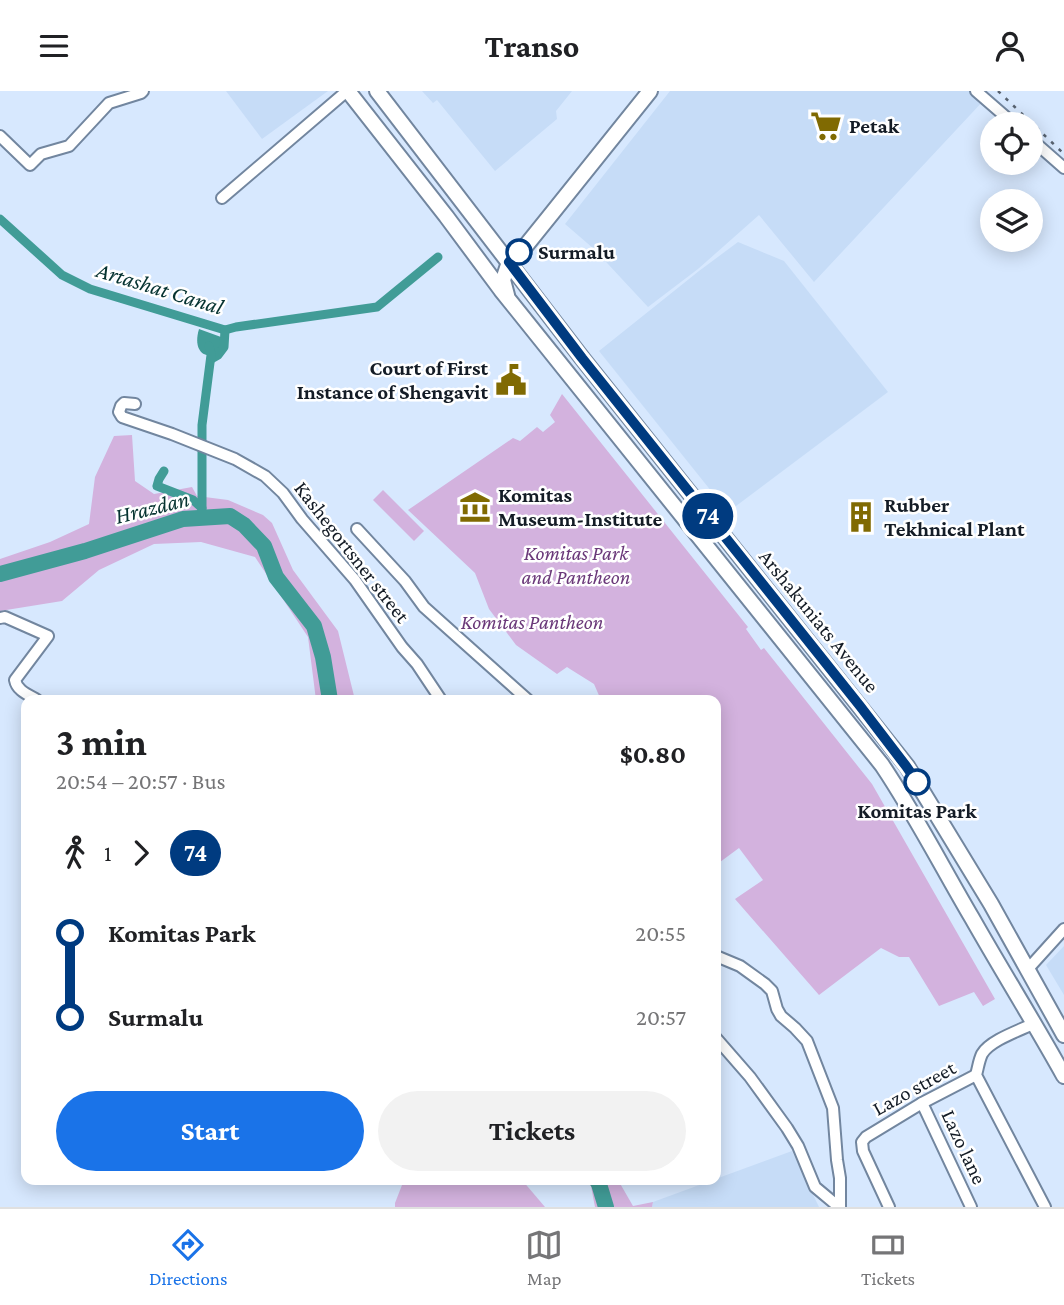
<!DOCTYPE html>
<html lang="en">
<head>
<meta charset="utf-8">
<style>
  body { margin:0; font-family:"Crimson Pro",serif; background:#f2f2f2; color:#202124; height:100vh; display:flex; flex-direction:column; font-size:26px; white-space:nowrap }
  * { box-sizing:border-box; margin:0 }
  p { font-size:23px; color:#757577 }
  .icon { flex:none; width:38px; height:38px; fill:none; stroke:currentColor; stroke-width:2; stroke-linecap:round; stroke-linejoin:round }
  .map { position:relative; flex:1; overflow:hidden }
  .sheet { position:absolute; left:21px; top:604px; width:700px; height:490px; display:flex; flex-direction:column; background:#fff; border-radius:14px; box-shadow:0 4px 18px #0003 }
  .sheet>* { flex:none }
  .badge { padding:0 14px; border-radius:23px; font-size:24px; line-height:46px }
  .buttons { position:absolute; left:980px; top:21px; display:grid; gap:14px }
  .buttons a { display:grid; place-items:center; width:63px; height:63px; border-radius:50%; background:#fff; box-shadow:0 4px 18px #0003; font-size:35px }
  .map>.badge { position:absolute; translate:-50% -50%; box-shadow:0 0 0 4px #fff }
  .legs { display:flex; align-items:center; gap:10px; height:77px; padding:0 35px; font-size:23px }
  .legs p { margin-inline-start:auto }
  .headline { display:flex; align-items:center; justify-content:space-between; height:119px; padding:0 35px }
  h1 { font-size:38px; font-weight:700; line-height:52px }
  .primary-button { display:flex; gap:14px; margin-top:auto; padding:14px 35px }
  .primary-button a { flex:1; height:80px; border-radius:42px; background:#1a73e8; color:#fff; font-size:28px; font-weight:700; line-height:80px; text-align:center }
  .primary-button a+a { background:#f2f2f2; color:#202124 }
  ul { padding:0 35px; list-style:none }
  li { display:flex; align-items:center; gap:24px; height:84px; font-size:26px }
  li i { display:grid; place-items:center; width:10px; height:100%; margin:0 9px; background:currentColor }
  li i::after { content:''; width:18px; height:18px; margin:-9px; border:5px solid; border-radius:50%; background:#fff }
  li p { margin-inline-start:auto }
  li:first-child i { background:linear-gradient(#0000 50%,currentColor 0) }
  li:last-child i { background:linear-gradient(currentColor 50%,#0000 0) }
  header { display:flex; justify-content:space-between; align-items:center; height:91px; padding:0 35px; background:#fff; font-size:32px; font-weight:700 }
  .dock { display:flex; justify-content:space-around; align-items:center; height:98px; border-top:2px solid #e0e0e0; background:#fff; font-size:19px; color:#757577 }
  .dock a { display:grid; justify-items:center; gap:4px }
  .dock .selected { color:#1a73e8 }
  .map>svg:first-child { display:block }
  .built { fill:#c6dcf7 }
  .green { fill:#d3b2de }
  .water { fill:#419c97 }
  .lines { fill:none; stroke-linecap:round; stroke-linejoin:round }
  .canal { stroke:#419c97; stroke-width:9 }
  .river { stroke:#419c97; stroke-width:16 }
  .minor-casing { stroke:#72869f; stroke-width:14 }
  .major-casing { stroke:#72869f; stroke-width:18 }
  .minor { stroke:#fff; stroke-width:10 }
  .major { stroke:#fff; stroke-width:14 }
  .rail { stroke:#576270; stroke-width:2.5; stroke-dasharray:3.5 7; stroke-linecap:butt }
  .line-1-casing { stroke:#fff; stroke-width:16 }
  .line-1 { stroke:#003b80; stroke-width:10 }
  .stop-1-dot { fill:#fff; stroke:#003b80; stroke-width:3.5 }
  .labels { text-anchor:middle; stroke-width:5; stroke-linejoin:round; paint-order:stroke }
  .poi-label { font-size:21px; font-weight:bold; fill:#141c26; stroke:#fff; text-anchor:start }
  .stop-label { font-size:21px; font-weight:bold; fill:#141c26; stroke:#fff; text-anchor:start }
  .street-label { font-size:21px; fill:#141c26; stroke:#fff }
  .park-label { font-size:21px; font-style:italic; fill:#6a3879; stroke:#fff }
  .water-label { font-size:23px; font-style:italic; fill:#063331; stroke:#fff }
</style>
</head>
<body>
<header><svg class="icon" aria-label="menu" viewBox="0 0 24 24"><path d="M4 6h16M4 12h16M4 18h16"/></svg>Transo<svg class="icon" aria-label="person" viewBox="0 0 24 24"><circle cx="12" cy="8" r="4"/><path d="M4 21q1-7 8-7t8 7"/></svg></header>
<div class="map">
<svg width="1064" height="1116" viewBox="0 0 1064 1116">
  <rect width="100%" height="100%" fill="#d7e8fe"/>
  <g class="built">
    <polygon points="226,0 328,0 262,48"/>
    <polygon points="422,0 572,0 556,20 557,28 495,80 437,9 433,12"/>
    <polygon points="670,0 976,0 985,8 814,191 759,124 698,178 648,216 594,158 565,133"/>
    <polygon points="738,151 784,170 888,301 728,421 599,260 699,180"/>
    <polygon points="1064,855 1064,904 1046,874"/>
    <polygon points="792,1060 819,1116 652,1116 653,1111"/>
  </g>
  <g class="green">
    <polygon points="562,303 748,536 746,538 761,559 764,557 872,693 995,908 983,915 974,901 939,915 909,866 899,866 881,857 819,904 735,808 763,789 739,757 716,774 716,609 601,609 594,593 570,578 567,576 557,583 516,554 489,518 475,482 408,419 513,347 520,350 537,336 543,341 555,331 550,324"/>
    <polygon points="132,344 135,390 154,403 192,396 197,405 228,409 263,424 272,432 293,479 338,540 355,609 316,609 308,546 255,466 201,451 154,453 99,479 62,510 0,520 0,468 50,451 89,433 95,386 114,345"/>
    <polygon points="383,399 424,440 414,450 373,409"/>
    <polygon points="522,1089 545,1116 395,1116 395,1112 404,1089"/>
    <polygon points="584,1089 618,1089 633,1115 653,1111 652,1116 595,1116 591,1095"/>
  </g>
  <path class="water" d="M199,238L221,246C224,271 189,272 199,238Z"/>
  <g class="lines">
    <g class="canal">
      <polyline points="0,128 62,184 90,198 225,239 236,236 377,216 438,166"/>
      <polyline points="211,268 218,264 224,256 225,239"/>
      <polyline points="164,380 159,388 157,395 193,409 202,417"/>
      <polyline points="202,426 202,334 211,264 209,255"/>
    </g>
    <g class="river">
      <polyline points="0,483 85,460 183,428 230,425 244,434 264,455 276,486 314,535 323,566 330,609"/>
      <polyline points="596,1088 599,1093 606,1116"/>
    </g>
    <defs>
      <g id="minor">
        <polyline points="976,0 1014,33"/>
        <polyline points="0,45 30,74 41,63 69,55 109,12 141,2 143,0"/>
        <polyline points="1031,48 1064,77"/>
        <polyline points="222,107 347,0"/>
        <polyline points="135,313 124,312 121,315 119,321 122,326 172,343 235,368 265,385 283,402 302,428 355,489 402,556 417,573 441,609"/>
        <polyline points="357,438 405,490 424,516 528,609"/>
        <path d="M0,527L5,526L48,545L15,589C17,600 29,604 37,609"/>
        <polyline points="716,865 740,875 765,893 772,900 777,918 781,925 795,937 807,950 833,1017 837,1069 840,1087 840,1116"/>
        <polyline points="1027,879 1064,838"/>
        <path d="M1035,932C1021,939 990,949 982,963C979,969 978,977 976,984L1045,1116"/>
        <polyline points="716,947 750,986 787,1037 798,1055 815,1096 839,1116"/>
        <polyline points="922,1012 971,1116"/>
        <polyline points="889,1116 863,1060 862,1051 866,1046 922,1012 976,984"/>
      </g>
      <g id="major">
        <path d="M348,0L446,125L501,199L882,674C915,723 942,776 972,827C1002,880 1034,931 1064,985"/>
        <polyline points="377,0 582,267 907,675 991,813 1064,944"/>
        <polyline points="507,204 503,189 509,171 524,157 549,126 650,0"/>
      </g>
    </defs>
    <use href="#minor" class="minor-casing"/>
    <use href="#major" class="major-casing"/>
    <use href="#minor" class="minor"/>
    <use href="#major" class="major"/>
    <polyline class="rail" points="998,0 1064,63"/>
  </g>
  <g class="lines">
    <defs>
      <polyline id="line-1" points="519,161 509,171 582,267 860,615 906,675 917,691"/>
    </defs>
    <use href="#line-1" class="line-1-casing"/>
    <use href="#line-1" class="line-1"/>
  </g>
  <defs>
    <symbol id="supermarket-bare" viewBox="-9 -9 18 18"><path d="M-6-5.5h2.5l.6 2H6L4.5 2H-2.5L-4.4-4H-6ZM-1.5 3.2a1.3 1.3 0 1 0 .1 0ZM3 3.2a1.3 1.3 0 1 0 .1 0Z" fill="#806a02" stroke="#fff" stroke-width="2.5" paint-order="stroke"/></symbol>
    <symbol id="civic-bare" viewBox="-9 -9 18 18"><path d="M-.6-6.5H3V-4.5H.6V-3L4-1V1h2V6H-6V1h2V-1L-.6-3ZM-1.2 2.5V6h2.4V2.5Z" fill="#806a02" stroke="#fff" stroke-width="2.5" paint-order="stroke"/></symbol>
    <symbol id="museum-bare" viewBox="-9 -9 18 18"><path d="M0-6L6-3V-2H-6V-3ZM-5-1h2V3h-2ZM-1-1h2V3h-2ZM3-1h2V3H3ZM-6 4H6V6H-6Z" fill="#806a02" stroke="#fff" stroke-width="2.5" paint-order="stroke"/></symbol>
    <symbol id="building-bare" viewBox="-9 -9 18 18"><path d="M-4-6H4V6H1V3H-1V6H-4ZM-2.5-4.3h1.7v1.8h-1.7ZM.8-4.3h1.7v1.8H.8ZM-2.5-1h1.7V.8h-1.7ZM.8-1h1.7V.8H.8Z" fill="#806a02" stroke="#fff" stroke-width="2.5" paint-order="stroke"/></symbol>
  </defs>
  <g fill-rule="evenodd">
    <use href="#supermarket-bare" x="804" y="13" width="44" height="44"/>
    <use href="#civic-bare" x="489" y="267" width="44" height="44"/>
    <use href="#museum-bare" x="453" y="394" width="44" height="44"/>
    <use href="#building-bare" x="839" y="404" width="44" height="44"/>
  </g>
  <g class="stop-1-dot">
    <circle cx="519" cy="161" r="12"/>
    <circle cx="917" cy="691" r="12"/>
  </g>
  <g class="labels">
    <g class="poi-label">
      <text x="849" y="42">Petak</text>
      <text x="488" y="284" text-anchor="end">Court of First<tspan x="488" dy="24">Instance of Shengavit</tspan></text>
      <text x="498" y="411">Komitas<tspan x="498" dy="24">Museum-Institute</tspan></text>
      <text x="884" y="421">Rubber<tspan x="884" dy="24">Tekhnical Plant</tspan></text>
    </g>
    <g class="stop-label">
      <text x="538" y="168">Surmalu</text>
      <text x="917" y="727" text-anchor="middle">Komitas Park</text>
    </g>
    <g class="street-label">
      <text transform="translate(352 461) rotate(52)" y="7">Kashegortsner street</text>
      <text transform="translate(819 530) rotate(51)" y="7">Arshakuniats Avenue</text>
      <text transform="translate(914 997) rotate(-29)" y="7">Lazo street</text>
      <text transform="translate(964 1056) rotate(65)" y="7">Lazo lane</text>
    </g>
    <g class="park-label">
      <text x="576" y="469">Komitas Park<tspan x="576" dy="24">and Pantheon</tspan></text>
      <text x="532" y="538">Komitas Pantheon</text>
    </g>
    <g class="water-label">
      <text transform="translate(160 197) rotate(17)" y="8">Artashat Canal</text>
      <text transform="translate(152 416) rotate(-14)" y="8">Hrazdan</text>
    </g>
  </g>
</svg>
<div class="buttons">
<a><svg class="icon" aria-label="locate" viewBox="0 0 24 24"><circle cx="12" cy="12" r="6"/><path d="M12 2v4M12 18v4M2 12h4M18 12h4"/></svg></a>
<a><svg class="icon" aria-label="layers" viewBox="0 0 24 24"><path d="M12 4l9 5-9 5-9-5zM3 14l9 5 9-5"/></svg></a>
</div>
<b class="badge" style="left:708px;top:425px;background:#003b80;color:#fff">74</b>
<section class="sheet">
<div class="headline"><div><h1>3 min</h1><p>20:54 – 20:57 · Bus</p></div><b>$0.80</b></div>
<div class="legs"><svg class="icon" aria-label="walk" viewBox="0 0 24 24"><circle cx="13" cy="4" r="2"/><path d="M13 8l-2 6 4 7M11 14l-3 7M7 12l3-4h3l4 4"/></svg>1<svg class="icon" aria-label="forward" viewBox="0 0 24 24"><path d="M9 5l7 7-7 7"/></svg><b class="badge" style="background:#003b80;color:#fff">74</b></div>
<ul>
<li><i style="color:#003b80"></i><b>Komitas Park</b><p>20:55</p></li>
<li><i style="color:#003b80"></i><b>Surmalu</b><p>20:57</p></li>
</ul>
<div class="primary-button"><a>Start</a><a>Tickets</a></div>
</section>
</div>
<nav class="dock">
<a class="selected"><svg class="icon" aria-label="directions" viewBox="0 0 24 24"><path d="M12 3l9 9-9 9-9-9zM9 14v-3h6M13 9l2 2-2 2"/></svg>Directions</a>
<a><svg class="icon" aria-label="map" viewBox="0 0 24 24"><path d="M3 6l6-2 6 2 6-2v14l-6 2-6-2-6 2zM9 4v14M15 6v14"/></svg>Map</a>
<a><svg class="icon" aria-label="tickets" viewBox="0 0 24 24"><path d="M3 7h18v10H3zM15 7v10"/></svg>Tickets</a>
</nav>
</body>
</html>
